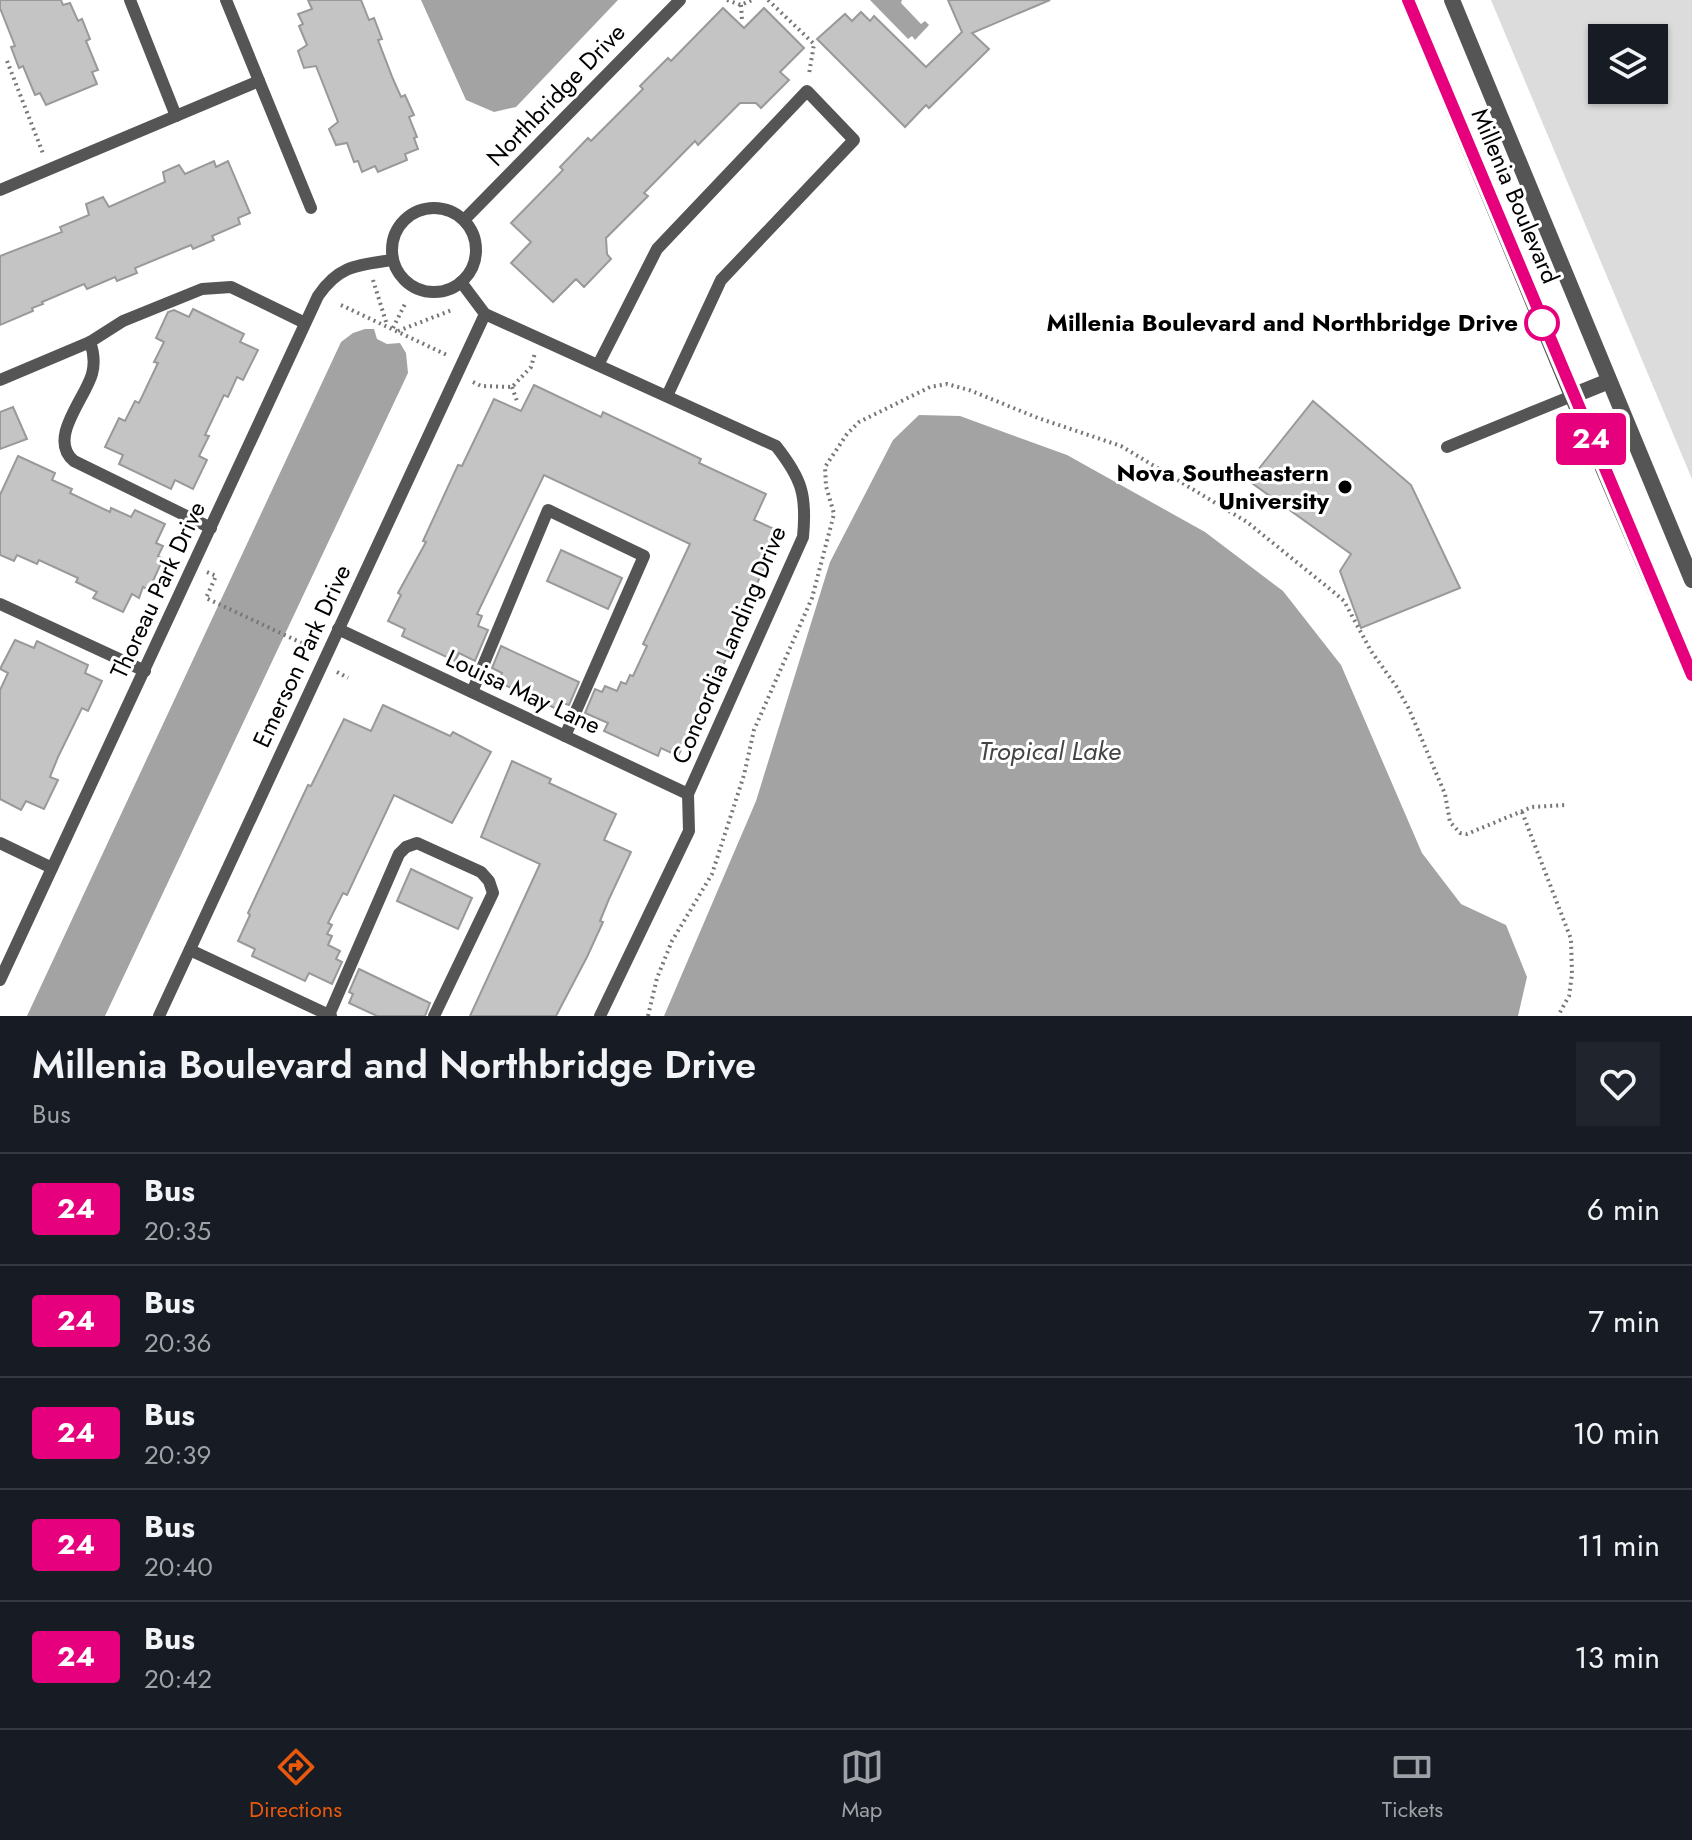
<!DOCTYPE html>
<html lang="en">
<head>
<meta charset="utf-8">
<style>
  body { margin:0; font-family:Jost,sans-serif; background:#20242c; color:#f1f3f6; height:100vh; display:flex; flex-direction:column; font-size:30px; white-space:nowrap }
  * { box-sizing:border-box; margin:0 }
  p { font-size:26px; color:#9ea1a6 }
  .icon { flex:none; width:44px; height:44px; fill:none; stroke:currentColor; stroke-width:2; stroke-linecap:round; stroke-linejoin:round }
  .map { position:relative; height:1016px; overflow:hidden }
  .drawer { display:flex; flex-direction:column; background:#171b24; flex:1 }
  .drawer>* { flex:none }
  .badge { padding:0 16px; border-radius:6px; font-size:28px; line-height:52px }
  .tools { position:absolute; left:1588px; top:24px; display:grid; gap:16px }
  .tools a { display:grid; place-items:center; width:80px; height:80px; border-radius:0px; background:#171b24; box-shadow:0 2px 6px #0004; font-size:40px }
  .map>.badge { position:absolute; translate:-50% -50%; box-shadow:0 0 0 4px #fff }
  .round { display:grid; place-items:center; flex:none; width:84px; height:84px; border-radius:0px; background:#20242c }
  .headline { display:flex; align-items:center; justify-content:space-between; height:136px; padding:0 32px }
  h1 { font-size:38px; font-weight:600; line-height:60px }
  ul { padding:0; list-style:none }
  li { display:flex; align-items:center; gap:24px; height:112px; padding:0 32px; border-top:2px solid #363941 }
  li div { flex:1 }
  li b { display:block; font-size:30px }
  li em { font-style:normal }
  li .badge { min-width:88px; font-weight:700; text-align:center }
  .tab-bar { display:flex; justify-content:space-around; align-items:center; height:112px; border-top:2px solid #363941; background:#171b24; font-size:22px; color:#9ea1a6 }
  .tab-bar a { display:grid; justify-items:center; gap:4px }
  .tab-bar .current { color:#ea580c }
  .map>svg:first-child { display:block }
  .green { fill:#dcdcdc; fill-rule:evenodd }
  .water { fill:#a3a3a3 }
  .building { fill:#c4c4c4; stroke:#999; stroke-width:2 }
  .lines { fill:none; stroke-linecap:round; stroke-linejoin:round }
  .path { stroke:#777; stroke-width:4; stroke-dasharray:2 4; stroke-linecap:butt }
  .service { stroke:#555; stroke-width:12 }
  .tertiary { stroke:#555; stroke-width:16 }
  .line-casing { stroke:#fff; stroke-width:18 }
  .line { stroke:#e6007e; stroke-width:12 }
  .stop-dot { fill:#fff; stroke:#e6007e; stroke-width:4 }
  .poi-dot { fill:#000; stroke:#fff; stroke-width:3 }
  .labels { text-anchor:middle; stroke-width:6; stroke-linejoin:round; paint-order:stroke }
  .street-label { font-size:24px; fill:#000; stroke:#fff }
  .stop-label { font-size:24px; font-weight:bold; fill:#000; stroke:#fff; text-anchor:end }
  .poi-label { font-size:24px; font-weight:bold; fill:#000; stroke:#fff; text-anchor:end }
  .water-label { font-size:26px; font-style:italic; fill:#444; stroke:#fff }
</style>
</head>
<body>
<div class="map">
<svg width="1692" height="1016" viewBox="0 0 1692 1016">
  <rect width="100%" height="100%" fill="#fff"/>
  <path class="green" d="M1491,0H1692V479ZM1602,38H1654V90H1602Z"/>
  <g class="water">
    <polygon points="421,0 618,0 516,107 494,112 466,100"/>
    <polygon points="870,0 902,0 901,3 921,24 925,21 929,25 915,40 912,36 908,39"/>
    <polygon points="365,329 374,329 377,339 387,344 400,343 406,353 408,373 105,1016 27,1016 341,342 353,333"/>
    <polygon points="919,415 960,416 1067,455 1205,532 1283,591 1341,665 1422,853 1461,904 1506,925 1527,977 1518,1016 664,1016 756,801 830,562 893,440"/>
  </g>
  <g class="building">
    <polygon points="0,0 61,0 63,5 70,3 78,21 82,19 90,39 86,41 98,70 92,72 97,84 46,105 40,93 35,95 23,66 19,68 11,47 15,46 0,8"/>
    <polygon points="308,0 361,0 369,20 374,18 382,39 378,40 393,79 401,97 405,95 414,115 409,117 417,137 414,138 418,149 405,154 407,160 378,172 375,166 362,172 358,161 354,162 347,143 336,145 329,129 338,122 316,66 304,68 298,51 307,45 299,26 303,24 298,14 312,9"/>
    <polygon points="948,0 1050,0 972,33 989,49 929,108 926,105 905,127 817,39 845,14 852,21 861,12 870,21 874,16 926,67 962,32"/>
    <polygon points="723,8 744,28 764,8 804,48 780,72 789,80 761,108 756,103 740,103 698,145 695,141 644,193 648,196 606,238 607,254 611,259 584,287 576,279 553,302 511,263 531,242 511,223 563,170 560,167 588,138 591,141 643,89 640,86 668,58 671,61"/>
    <polygon points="214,161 216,167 228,161 250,213 238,218 240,224 212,236 214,240 193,249 191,245 135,268 137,273 117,281 115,277 87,289 84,284 42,302 43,304 32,308 33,311 0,325 0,256 62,232 60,227 89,215 86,204 103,197 109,207 165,182 163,172 179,165 185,174"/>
    <polygon points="193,309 244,334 240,342 258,350 243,380 237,377 228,397 224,395 205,435 209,436 199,456 207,460 193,489 175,480 171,489 119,464 123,455 105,447 119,418 125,421 135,401 139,403 158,363 154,362 164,342 156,338 168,312 174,310 189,317"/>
    <polygon points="534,385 601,417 603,412 701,459 699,463 766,494 754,520 781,532 759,579 750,601 753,602 737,637 678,756 661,748 658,756 604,731 608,723 585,713 595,689 602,692 605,686 617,691 621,682 626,684 630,675 633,676 647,646 643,644 690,544 544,475 477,614 482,616 478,626 488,630 475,661 459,653 455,661 402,636 405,629 388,621 401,595 398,593 426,542 423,541 458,465 462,466 494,399 521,411"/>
    <polygon points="1313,401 1411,485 1460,588 1361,628 1340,571 1351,554 1249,481"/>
    <polygon points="13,407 27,439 0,449 0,412"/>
    <polygon points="18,456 55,473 52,480 72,489 70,493 110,512 111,508 131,517 135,510 165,524 156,543 163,546 158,556 163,559 149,590 143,587 139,598 132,594 123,612 93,598 97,592 76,582 78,578 39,560 37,564 17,555 14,561 0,555 0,495"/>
    <polygon points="561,550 622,578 608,609 547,581"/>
    <polygon points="15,640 34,648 37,641 88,665 85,673 102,681 88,711 82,708 58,757 50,777 58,780 44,809 26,801 21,810 0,799 0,690 8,673 0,669"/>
    <polygon points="501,646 579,682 569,705 563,703 559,710 498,682 502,673 492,668"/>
    <polygon points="383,705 450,736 453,732 491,752 452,823 394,795 347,895 343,893 328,923 332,925 327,934 332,936 328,945 340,951 336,959 342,962 332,984 309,973 305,981 252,956 255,949 238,941 250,915 248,913 308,785 311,786 344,719 371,731"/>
    <polygon points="512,761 551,779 549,783 616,814 604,840 631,852 609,899 600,921 603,922 587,957 556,1016 470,1016 540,864 481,837"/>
    <polygon points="411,869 472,898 458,929 397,901"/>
    <polygon points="359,969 430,1003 425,1016 377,1016 349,1003 353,994 349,992"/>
  </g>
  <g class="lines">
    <g class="path">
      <polyline points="727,0 741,5 752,0"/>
      <polyline points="768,0 814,44 809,74"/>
      <polyline points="741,5 742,20"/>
      <polyline points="7,61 44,156"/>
      <polyline points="373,280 387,325"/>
      <polyline points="341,305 449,356"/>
      <polyline points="393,328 406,302"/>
      <polyline points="398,331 452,310"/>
      <polyline points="473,382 481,386 512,387 531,367 535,353"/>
      <polyline points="512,387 518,404"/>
      <polyline points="207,572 216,576 206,598 306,645 302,655 308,657"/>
      <polyline points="337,672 348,678"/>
      <polyline points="1522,812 1571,939 1572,974 1569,996 1558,1016"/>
      <polyline points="648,1016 657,978 672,941 712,874 744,775 754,730 812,598 834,514 826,486 825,467 847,434 859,422 930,387 947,384 969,390 1038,418 1121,446 1247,522 1336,594 1344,601 1371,651 1396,686 1409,709 1445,794 1450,822 1460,833 1467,834 1532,807 1566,805"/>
    </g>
    <g class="service">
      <polyline points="130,0 176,116"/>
      <polyline points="226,0 311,208"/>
      <polyline points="0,190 259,81"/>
      <circle cx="434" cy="250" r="42"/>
      <polyline points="464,220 680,0"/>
      <path d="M461,282L485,314L776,446C802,479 807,495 803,537L688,794L689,831L600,1016"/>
      <path d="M90,342C94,353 95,363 92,374C85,399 47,439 74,461L211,528"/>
      <polyline points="598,365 657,249 807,91 854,140 721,280 667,396"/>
      <polyline points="0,380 90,342 123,321 202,289 231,287 305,323"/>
      <polyline points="1447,447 1572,396"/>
      <polyline points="0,604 145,671"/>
      <polyline points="338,629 688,794"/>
      <polyline points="472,692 548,510 644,556 565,736"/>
      <polyline points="0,843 52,868"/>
      <polyline points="190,950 331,1016"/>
      <path d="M0,980L318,296C339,265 358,265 392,260"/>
      <polyline points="329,1015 399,854 406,847 417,843 481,872 489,881 493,893 434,1016"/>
      <polyline points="159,1016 485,314"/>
    </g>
    <g class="tertiary">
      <polyline points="1408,0 1572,396 1692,675"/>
      <polyline points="1452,0 1692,580"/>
      <polyline points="1572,396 1609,381"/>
    </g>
  </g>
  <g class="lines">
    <defs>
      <polyline id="line" points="1408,0 1692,675"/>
    </defs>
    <use href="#line" class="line-casing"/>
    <use href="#line" class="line"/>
  </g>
  <circle class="stop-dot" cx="1542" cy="323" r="16"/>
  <circle class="poi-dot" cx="1345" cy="487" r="8"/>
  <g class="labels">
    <g class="street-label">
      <text transform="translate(556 95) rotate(-46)" y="8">Northbridge Drive</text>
      <text transform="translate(1515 196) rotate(67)" y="8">Millenia Boulevard</text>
      <text transform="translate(158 590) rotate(-65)" y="8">Thoreau Park Drive</text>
      <text transform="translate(729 645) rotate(-67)" y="8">Concordia Landing Drive</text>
      <text transform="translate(302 656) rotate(-65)" y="8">Emerson Park Drive</text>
      <text transform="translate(523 692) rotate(25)" y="8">Louisa May Lane</text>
    </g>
    <g class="stop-label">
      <text x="1518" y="331">Millenia Boulevard and Northbridge Drive</text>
    </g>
    <g class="poi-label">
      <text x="1329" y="481">Nova Southeastern<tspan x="1329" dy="28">University</tspan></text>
    </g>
    <g class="water-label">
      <text x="1050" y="760">Tropical Lake</text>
    </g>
  </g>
</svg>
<div class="tools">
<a><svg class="icon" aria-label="layers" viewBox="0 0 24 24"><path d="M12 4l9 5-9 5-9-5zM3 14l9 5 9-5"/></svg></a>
</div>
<b class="badge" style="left:1591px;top:439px;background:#e6007e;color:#fff">24</b>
</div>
<section class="drawer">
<div class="headline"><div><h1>Millenia Boulevard and Northbridge Drive</h1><p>Bus</p></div><a class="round"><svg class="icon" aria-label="heart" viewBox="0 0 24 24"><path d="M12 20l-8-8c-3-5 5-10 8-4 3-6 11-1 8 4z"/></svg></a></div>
<ul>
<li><span class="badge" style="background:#e6007e;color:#fff">24</span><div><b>Bus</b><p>20:35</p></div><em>6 min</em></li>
<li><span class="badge" style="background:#e6007e;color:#fff">24</span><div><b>Bus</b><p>20:36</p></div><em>7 min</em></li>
<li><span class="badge" style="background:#e6007e;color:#fff">24</span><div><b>Bus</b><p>20:39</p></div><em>10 min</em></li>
<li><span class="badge" style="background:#e6007e;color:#fff">24</span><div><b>Bus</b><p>20:40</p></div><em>11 min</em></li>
<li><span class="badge" style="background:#e6007e;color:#fff">24</span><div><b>Bus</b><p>20:42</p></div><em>13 min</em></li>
</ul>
</section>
<nav class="tab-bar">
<a class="current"><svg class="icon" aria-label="directions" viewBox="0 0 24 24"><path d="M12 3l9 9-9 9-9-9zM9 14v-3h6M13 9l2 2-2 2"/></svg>Directions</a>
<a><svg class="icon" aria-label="map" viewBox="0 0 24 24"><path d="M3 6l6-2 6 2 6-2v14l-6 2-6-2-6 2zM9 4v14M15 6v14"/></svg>Map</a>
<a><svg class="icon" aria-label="tickets" viewBox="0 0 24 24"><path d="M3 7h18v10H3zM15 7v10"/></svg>Tickets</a>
</nav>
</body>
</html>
